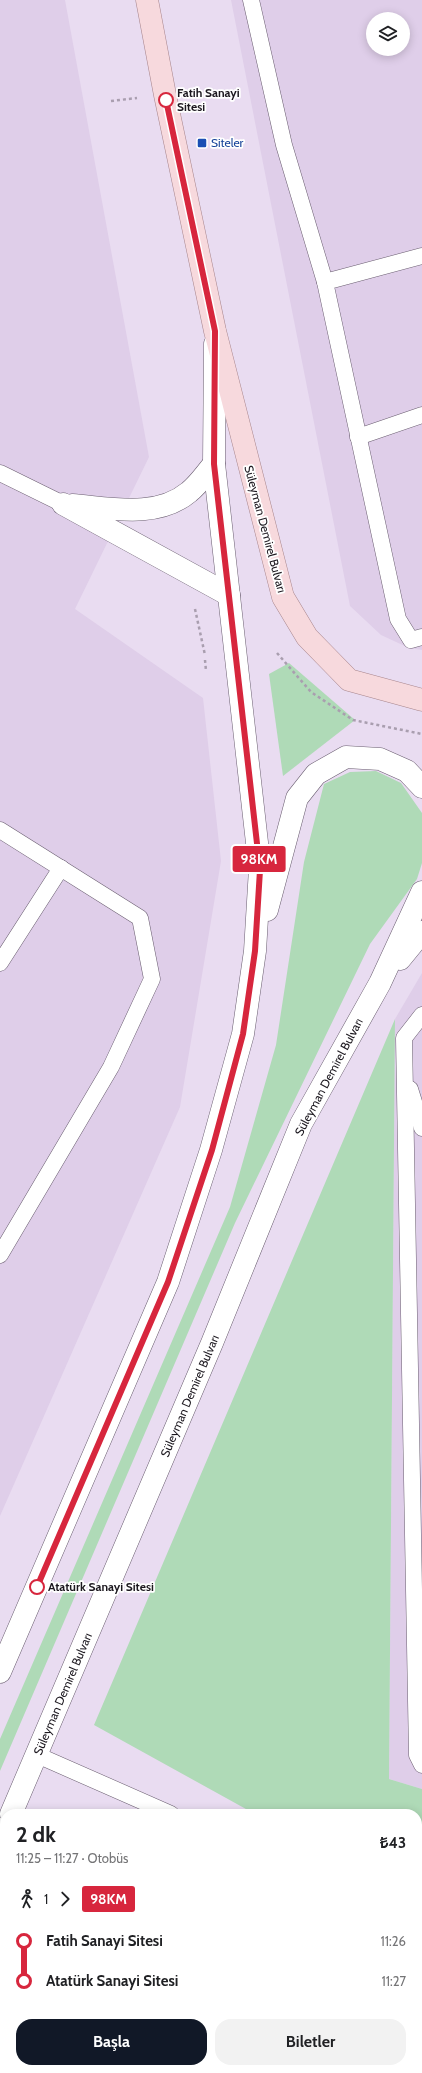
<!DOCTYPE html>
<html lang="tr">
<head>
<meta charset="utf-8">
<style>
  body { margin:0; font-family:Cabin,sans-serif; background:#f2f2f2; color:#202124; height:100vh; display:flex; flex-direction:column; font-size:15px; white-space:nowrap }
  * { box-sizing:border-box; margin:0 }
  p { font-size:13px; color:#757577 }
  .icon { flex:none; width:22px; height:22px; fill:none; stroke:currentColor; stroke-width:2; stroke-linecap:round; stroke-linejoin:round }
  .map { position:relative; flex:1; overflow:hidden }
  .panel { position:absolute; left:0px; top:1809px; width:422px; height:264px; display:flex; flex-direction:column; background:#fff; border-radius:16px 16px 0 0; box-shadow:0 2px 10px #0003 }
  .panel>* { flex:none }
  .badge { padding:0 8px; border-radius:3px; font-size:14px; line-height:26px }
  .fabs { position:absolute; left:366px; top:12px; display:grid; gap:8px }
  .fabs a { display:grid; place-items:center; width:44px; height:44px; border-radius:50%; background:#fff; box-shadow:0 2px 10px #0003; font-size:20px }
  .map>.badge { position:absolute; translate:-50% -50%; box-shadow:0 0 0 2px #fff }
  .legs { display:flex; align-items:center; gap:6px; height:44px; padding:0 16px; font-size:13px }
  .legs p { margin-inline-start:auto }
  .headline { display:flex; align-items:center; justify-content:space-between; height:68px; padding:0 16px }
  h1 { font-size:22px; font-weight:700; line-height:30px }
  .button { display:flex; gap:8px; margin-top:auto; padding:8px 16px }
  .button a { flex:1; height:46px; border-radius:16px; background:#111827; color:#fff; font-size:16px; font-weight:700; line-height:46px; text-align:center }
  .button a+a { background:#f2f2f2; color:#202124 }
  ul { padding:0 16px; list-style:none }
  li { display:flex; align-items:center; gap:14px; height:40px; font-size:15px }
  li i { display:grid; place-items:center; width:6px; height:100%; margin:0 5px; background:currentColor }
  li i::after { content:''; width:10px; height:10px; margin:-5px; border:3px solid; border-radius:50%; background:#fff }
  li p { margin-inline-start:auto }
  li:first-child i { background:linear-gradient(#0000 50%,currentColor 0) }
  li:last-child i { background:linear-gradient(currentColor 50%,#0000 0) }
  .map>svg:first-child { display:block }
  .built { fill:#dfcee9; fill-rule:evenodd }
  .green { fill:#afdab7 }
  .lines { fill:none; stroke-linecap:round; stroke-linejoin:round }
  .service-casing { stroke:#6a5e70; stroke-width:17 }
  .tertiary-casing { stroke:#6a5e70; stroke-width:23 }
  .primary-casing { stroke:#a7858c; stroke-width:23 }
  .path { stroke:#a99eaf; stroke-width:2.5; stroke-dasharray:3 3; stroke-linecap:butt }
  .service { stroke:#fff; stroke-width:16 }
  .tertiary { stroke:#fff; stroke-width:22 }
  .primary { stroke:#f7d9dd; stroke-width:22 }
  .line-1-casing { stroke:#fff; stroke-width:9 }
  .line-1 { stroke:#d7263d; stroke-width:6 }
  .stop-1-dot { fill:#fff; stroke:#d7263d; stroke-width:2 }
  .transit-dot { fill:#1a4fb4; stroke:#fff; stroke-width:1.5 }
  .labels { text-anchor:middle; stroke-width:3.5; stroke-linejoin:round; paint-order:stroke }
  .stop-label { font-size:12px; font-weight:bold; fill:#1c181f; stroke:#fff; text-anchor:start }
  .transit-label { font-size:12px; fill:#164399; stroke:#fff; text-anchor:start }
  .street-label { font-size:12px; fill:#1c181f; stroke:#fff }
</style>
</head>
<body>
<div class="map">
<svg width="422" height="2073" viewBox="0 0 422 2073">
  <rect width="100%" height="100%" fill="#e9dcf1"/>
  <g class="built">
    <polygon points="0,0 65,0 149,457 75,609 203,698 221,861 180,1107 0,1516"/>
    <path d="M231,0H422V650L409,648L381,635L350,606ZM373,19H403V49H373Z"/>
    <polygon points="422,973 422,1789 389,1779 395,1019"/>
    <polygon points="422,1965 422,2073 375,2073 377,2068 417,2068 417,1976"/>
  </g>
  <g class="green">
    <polygon points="289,663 355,720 283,776 269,674"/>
    <polygon points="376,771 401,783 422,813 422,863 417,879 370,944 235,1223 0,1771 0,1739 230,1207 276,1045 304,862 324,784 350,772"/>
    <polygon points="395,1019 389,1779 422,1789 422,1950 417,1948 417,1814 255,1814 94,1725"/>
  </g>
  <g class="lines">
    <defs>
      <g id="service">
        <polyline points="251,0 284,145 325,282"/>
        <polyline points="422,256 325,282 398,619 411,640 422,637"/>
        <polyline points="358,437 422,415"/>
        <polyline points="0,473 63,504"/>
        <polyline points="0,830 140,918 152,979 111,1067 0,1255"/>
        <polyline points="0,963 61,868"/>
        <polyline points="422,1015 404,1038 417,1755 422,1765"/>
        <polyline points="410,1089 422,1128"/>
        <polyline points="37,1755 171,1814"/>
        <polyline points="417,2040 422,2028"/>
        <polyline points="403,2073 405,2068"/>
      </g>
      <g id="tertiary">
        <polyline points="63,504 229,595"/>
        <path d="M72,505C110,508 157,519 189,492C199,484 206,473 214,464"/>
        <polyline points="267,910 297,798 316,774 346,757 380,759 407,771 422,787"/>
        <polyline points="400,959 422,932"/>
        <polyline points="0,1672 168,1282 211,1150 243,1034 255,951 260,869 214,464 215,344"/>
        <polyline points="11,1814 212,1343 301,1124 380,983 422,892"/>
        <polyline points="0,1840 5,1828"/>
      </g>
      <polyline id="primary" points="147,0 165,95 215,331 283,597 307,637 349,680 422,700"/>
    </defs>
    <use href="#service" class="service-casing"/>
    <use href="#tertiary" class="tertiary-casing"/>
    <use href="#primary" class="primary-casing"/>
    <g class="path">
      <polyline points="111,101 137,98"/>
      <polyline points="195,609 205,655"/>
      <polyline points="277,653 311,692 353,720 422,734"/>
      <polyline points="205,660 206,671"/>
    </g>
    <use href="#service" class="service"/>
    <use href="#tertiary" class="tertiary"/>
    <use href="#primary" class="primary"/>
  </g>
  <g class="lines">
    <defs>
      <polyline id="line-1" points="37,1587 168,1282 212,1150 243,1034 255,951 260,870 214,464 215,331 166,100"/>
    </defs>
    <use href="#line-1" class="line-1-casing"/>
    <use href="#line-1" class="line-1"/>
  </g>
  <g class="stop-1-dot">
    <circle cx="166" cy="100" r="7"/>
    <circle cx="37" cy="1587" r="7"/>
  </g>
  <rect class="transit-dot" x="197" y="138" width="10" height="10" rx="2"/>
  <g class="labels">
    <g class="stop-label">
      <text x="177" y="97">Fatih Sanayi<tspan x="177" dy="14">Sitesi</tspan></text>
      <text x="48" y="1591">Atatürk Sanayi Sitesi</text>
    </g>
    <g class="transit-label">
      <text x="211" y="147">Siteler</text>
    </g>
    <g class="street-label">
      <text transform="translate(265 529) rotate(75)" y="4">Süleyman Demirel Bulvarı</text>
      <text transform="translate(329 1077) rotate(-62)" y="4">Süleyman Demirel Bulvarı</text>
      <text transform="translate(190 1396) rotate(-67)" y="4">Süleyman Demirel Bulvarı</text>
      <text transform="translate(63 1694) rotate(-67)" y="4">Süleyman Demirel Bulvarı</text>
    </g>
  </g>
</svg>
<div class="fabs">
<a><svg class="icon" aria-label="layers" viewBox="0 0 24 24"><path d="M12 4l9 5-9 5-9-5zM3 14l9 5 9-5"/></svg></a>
</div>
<b class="badge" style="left:259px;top:859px;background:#d7263d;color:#fff">98KM</b>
<section class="panel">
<div class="headline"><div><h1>2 dk</h1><p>11:25 – 11:27 · Otobüs</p></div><b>₺43</b></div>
<div class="legs"><svg class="icon" aria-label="walk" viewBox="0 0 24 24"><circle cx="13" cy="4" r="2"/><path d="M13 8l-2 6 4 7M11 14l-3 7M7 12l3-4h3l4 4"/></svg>1<svg class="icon" aria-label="forward" viewBox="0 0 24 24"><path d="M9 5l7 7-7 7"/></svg><b class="badge" style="background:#d7263d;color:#fff">98KM</b></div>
<ul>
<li><i style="color:#d7263d"></i><b>Fatih Sanayi Sitesi</b><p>11:26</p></li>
<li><i style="color:#d7263d"></i><b>Atatürk Sanayi Sitesi</b><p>11:27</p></li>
</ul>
<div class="button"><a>Başla</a><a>Biletler</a></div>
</section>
</div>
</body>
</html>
